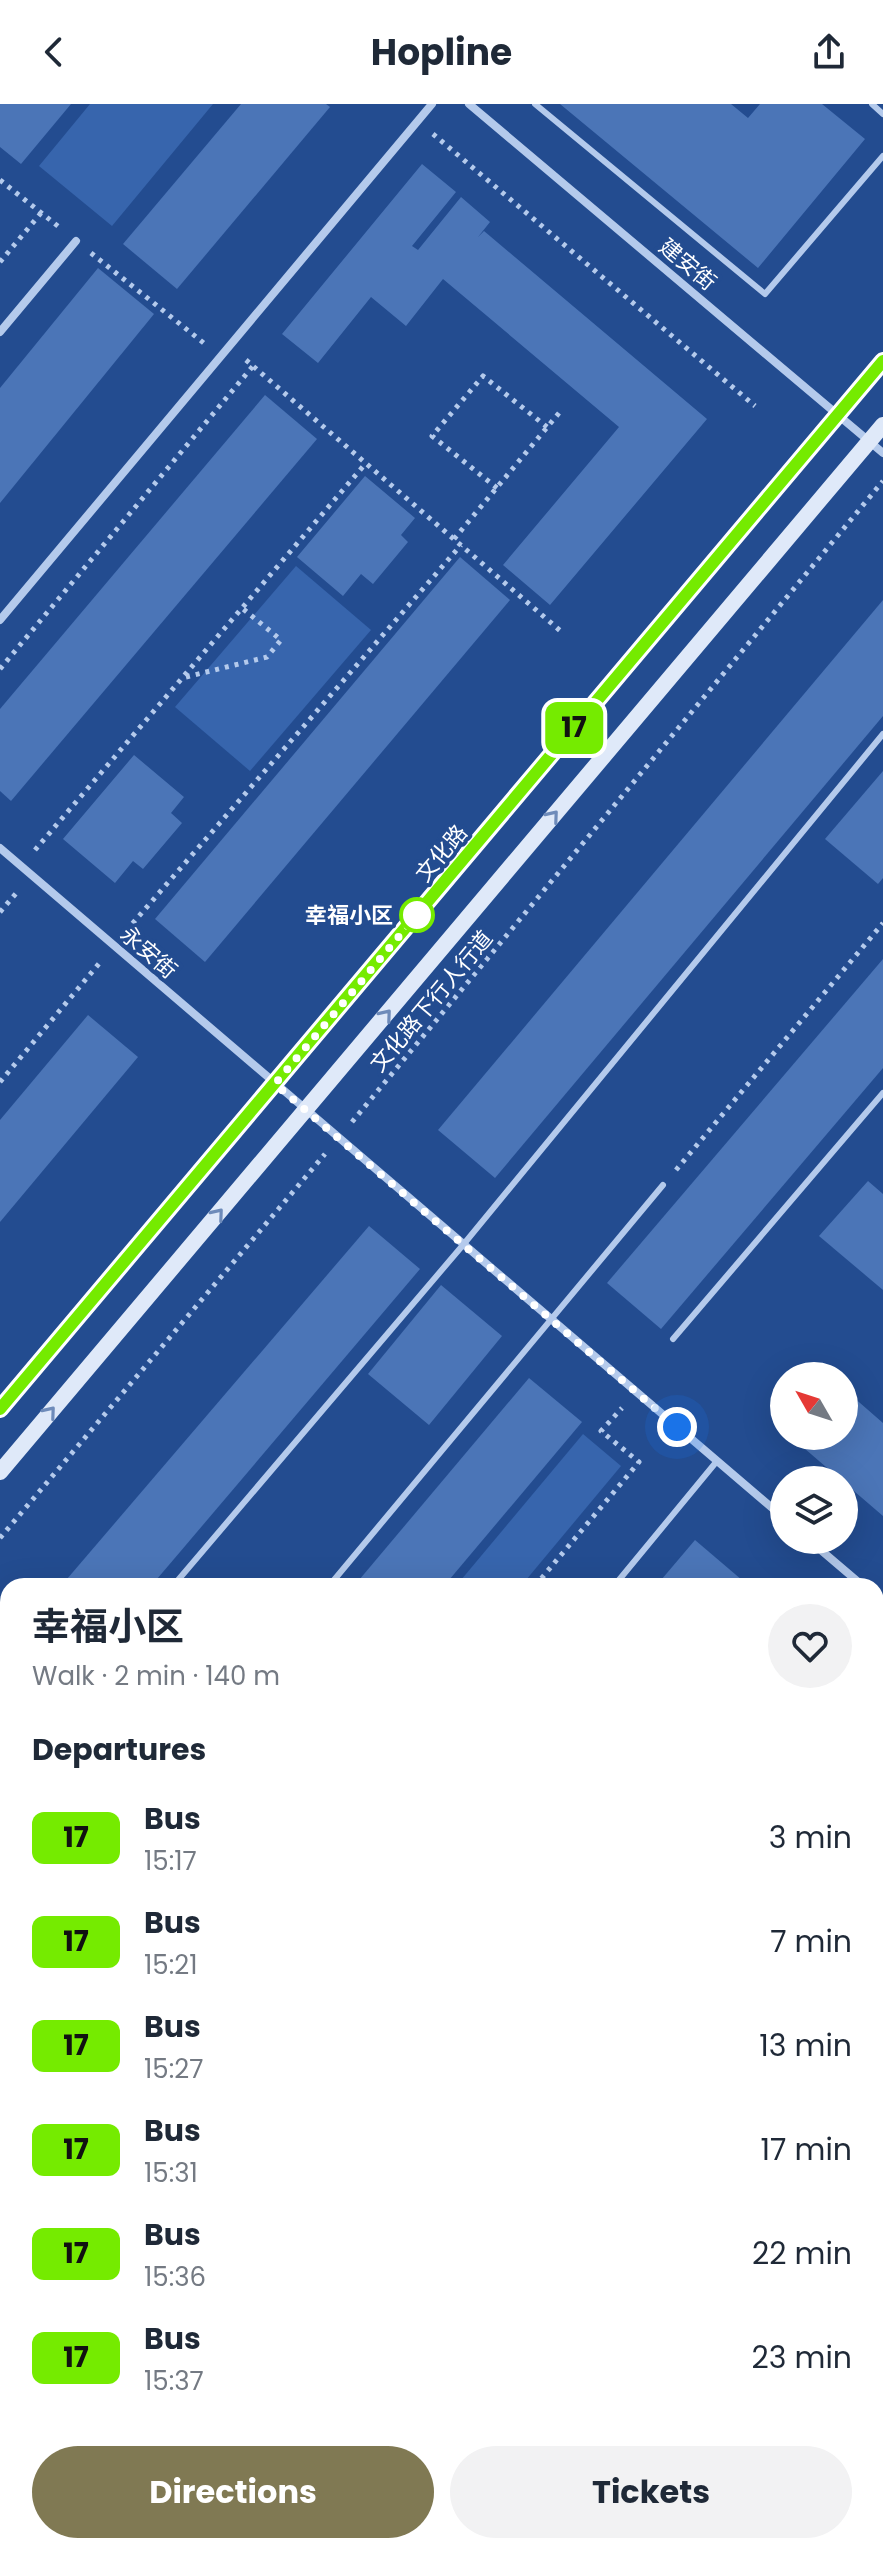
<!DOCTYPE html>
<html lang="en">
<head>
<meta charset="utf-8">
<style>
  body { margin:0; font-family:Poppins,"Noto Sans SC",sans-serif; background:#f2f2f3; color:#1f2937; height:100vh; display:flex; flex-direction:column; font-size:30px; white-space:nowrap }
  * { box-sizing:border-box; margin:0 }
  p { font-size:26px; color:#747a83 }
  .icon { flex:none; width:44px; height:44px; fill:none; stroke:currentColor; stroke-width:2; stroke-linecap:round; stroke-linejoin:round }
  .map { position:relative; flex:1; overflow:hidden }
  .side { position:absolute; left:0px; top:1474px; width:884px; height:976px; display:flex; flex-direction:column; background:#fff; border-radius:24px 24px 0 0; box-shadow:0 8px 32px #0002 }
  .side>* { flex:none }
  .badge { padding:0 16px; border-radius:12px; font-size:28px; line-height:52px }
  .needle { width:52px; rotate:309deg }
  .fabs { position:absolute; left:770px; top:1258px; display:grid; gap:16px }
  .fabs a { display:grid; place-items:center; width:88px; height:88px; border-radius:50%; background:#fff; box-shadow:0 8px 32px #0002; font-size:40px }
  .you { position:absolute; width:40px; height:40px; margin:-20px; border:6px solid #fff; border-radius:50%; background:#1a73e8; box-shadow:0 0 0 12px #1a73e833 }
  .map>.badge { position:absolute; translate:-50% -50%; box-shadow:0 0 0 4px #fff }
  h2 { padding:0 32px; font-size:30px; line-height:72px }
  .round { display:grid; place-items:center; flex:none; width:84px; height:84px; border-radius:42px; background:#f2f2f3 }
  .head { display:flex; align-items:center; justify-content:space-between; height:136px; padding:0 32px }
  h1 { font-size:38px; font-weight:700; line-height:60px }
  .cta { display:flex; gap:16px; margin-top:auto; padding:16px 32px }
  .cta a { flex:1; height:92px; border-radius:48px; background:#807953; color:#fff; font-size:32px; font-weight:700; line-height:92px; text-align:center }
  .cta a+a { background:#f2f2f3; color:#1f2937 }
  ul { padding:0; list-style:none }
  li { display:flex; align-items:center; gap:24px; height:104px; padding:0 32px }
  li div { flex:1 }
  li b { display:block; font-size:30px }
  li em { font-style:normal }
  li .badge { min-width:88px; font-weight:700; text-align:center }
  header { display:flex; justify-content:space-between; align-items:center; height:104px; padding:0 32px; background:#fff; font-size:36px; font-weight:700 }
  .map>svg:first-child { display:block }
  .green { fill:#3765ad }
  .building { fill:#4b75b7 }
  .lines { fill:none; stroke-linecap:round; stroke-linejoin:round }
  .path { stroke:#b4caec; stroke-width:5; stroke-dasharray:4 6; stroke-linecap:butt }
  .service { stroke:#b4caec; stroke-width:6 }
  .minor { stroke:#b4caec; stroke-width:8 }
  .secondary { stroke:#dfe9f9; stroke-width:16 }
  .oneway { stroke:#6e8bba }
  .line-casing { stroke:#fff; stroke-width:18 }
  .line { stroke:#75eb00; stroke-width:12 }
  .walk { stroke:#fff; stroke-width:8; stroke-dasharray:0 14.4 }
  .stop-dot { fill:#fff; stroke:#75eb00; stroke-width:4 }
  .labels { text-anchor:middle; stroke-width:8; stroke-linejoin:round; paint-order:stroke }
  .street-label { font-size:22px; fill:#fff; stroke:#234c90 }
  .stop-label { font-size:22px; font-weight:bold; fill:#fff; stroke:#234c90; text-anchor:end }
</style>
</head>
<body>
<header><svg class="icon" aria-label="back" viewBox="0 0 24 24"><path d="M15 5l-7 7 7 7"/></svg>Hopline<svg class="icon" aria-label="share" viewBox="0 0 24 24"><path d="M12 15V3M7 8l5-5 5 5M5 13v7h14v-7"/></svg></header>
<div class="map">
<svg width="883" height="2450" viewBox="0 0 883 2450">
  <rect width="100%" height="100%" fill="#234c90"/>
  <g class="green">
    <polygon points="90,0 213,0 112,122 39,62"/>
    <polygon points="296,462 371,526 250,667 175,603"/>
    <polygon points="583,1330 621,1362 521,1482 456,1482"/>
    <polygon points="883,1775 883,2200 879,2205 876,2202 876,1783"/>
    <polygon points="0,2055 8,2062 8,2442 138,2442 131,2450 0,2450"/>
  </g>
  <g class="building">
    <polygon points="0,0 71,0 21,60 0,43"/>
    <polygon points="241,0 326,0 330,3 177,185 123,140"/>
    <polygon points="560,0 731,0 748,14 760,0 822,0 865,35 758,164"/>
    <polygon points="422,60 456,88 412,142 418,146 461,93 490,118 478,133 484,127 707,315 550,501 503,461 619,323 443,175 406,222 371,193 318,259 282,230"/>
    <polygon points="98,164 154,210 0,399 0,284"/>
    <polygon points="265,291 317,335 11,697 0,687 0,605"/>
    <polygon points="365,372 415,414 401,431 408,438 373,480 361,470 343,492 297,453"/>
    <polygon points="460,453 510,496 205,858 155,815"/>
    <polygon points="883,496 883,612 495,1074 438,1026"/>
    <polygon points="134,651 184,693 171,709 182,719 143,765 133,757 115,779 63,735"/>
    <polygon points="883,667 883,774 878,780 825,735"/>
    <polygon points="883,855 883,964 661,1225 607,1179"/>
    <polygon points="88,911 138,953 0,1118 0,1016"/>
    <polygon points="868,1077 883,1090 883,1186 819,1132"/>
    <polygon points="369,1122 420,1165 180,1448 151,1482 61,1482"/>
    <polygon points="441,1181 502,1232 429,1321 368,1270"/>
    <polygon points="529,1274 582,1318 444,1482 354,1482"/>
    <polygon points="844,1285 883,1319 883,1412 790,1332 844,1332"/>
    <polygon points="695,1436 749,1482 656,1482"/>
    <polygon points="8,1543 8,1647 0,1656 0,1552"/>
    <polygon points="883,1620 883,1741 876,1749 876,1628"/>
    <polygon points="0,1893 8,1899 8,2010 0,2003"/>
    <polygon points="883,2323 883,2382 880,2386 876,2382 876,2331"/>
    <polygon points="876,2392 883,2398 883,2450 796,2450 790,2444 876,2442"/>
    <polygon points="258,2442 435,2442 429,2450 252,2450"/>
    <polygon points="575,2442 661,2442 670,2450 568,2450"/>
  </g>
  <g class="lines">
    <g class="path">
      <polyline points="433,30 755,302"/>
      <polyline points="0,76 59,123"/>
      <polyline points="91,149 205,240"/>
      <polyline points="0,158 41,109"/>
      <polyline points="246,256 564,530"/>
      <polyline points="497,384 432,332 483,272 547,323"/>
      <polyline points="454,435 559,309"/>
      <polyline points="0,565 253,262"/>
      <polyline points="186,573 267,553 281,536 242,504"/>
      <polyline points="35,746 366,359"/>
      <polyline points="0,808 18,787"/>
      <polyline points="126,827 461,441"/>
      <polyline points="0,978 102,856"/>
      <polyline points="352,1018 883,377"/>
      <polyline points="676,1066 883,819"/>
      <polyline points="0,1434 325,1050"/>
      <polyline points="535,1482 639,1358 601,1327 622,1304"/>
      <polyline points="876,1984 883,1984"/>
      <polyline points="876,2064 883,2059"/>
      <polyline points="0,2123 8,2112"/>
      <polyline points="0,2295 8,2285"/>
      <polyline points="0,2373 8,2374"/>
      <polyline points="0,2438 5,2442 47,2442"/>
      <polyline points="79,2442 89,2450"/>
    </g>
    <g class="service">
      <polyline points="535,0 765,190 883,52"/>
      <polyline points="872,0 883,10"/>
      <polyline points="673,1235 883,989"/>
      <polyline points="173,1482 463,1141 883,630"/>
      <polyline points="329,1482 663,1081"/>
      <polyline points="614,1482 717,1357"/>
      <polyline points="0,1686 8,1676"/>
      <polyline points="0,2045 8,2052"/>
      <polyline points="174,2450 182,2442"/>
    </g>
    <g class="minor">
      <polyline points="469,0 883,349"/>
      <polyline points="0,228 76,137"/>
      <polyline points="0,516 432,0"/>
      <polyline points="0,744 784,1414"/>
      <polyline points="809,1436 863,1482"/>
      <polyline points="876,1493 883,1499"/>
      <polyline points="0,1838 8,1845"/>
      <polyline points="707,2442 717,2450"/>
      <polyline points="536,2450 543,2442"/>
    </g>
    <g class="secondary">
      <polyline points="0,1305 883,257"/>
      <polyline points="0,1368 883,321"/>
    </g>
  </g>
  <defs><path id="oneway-chevron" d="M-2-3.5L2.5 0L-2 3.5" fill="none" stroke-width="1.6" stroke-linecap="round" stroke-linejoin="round" transform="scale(2)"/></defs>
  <g class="oneway">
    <use href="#oneway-chevron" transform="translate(553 712) rotate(-50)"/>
    <use href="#oneway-chevron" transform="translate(386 911) rotate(-50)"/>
    <use href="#oneway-chevron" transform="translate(218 1110) rotate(-50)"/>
    <use href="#oneway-chevron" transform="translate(50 1308) rotate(-50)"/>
  </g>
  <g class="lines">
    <defs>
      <polyline id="line" points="0,1305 883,257"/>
    </defs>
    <use href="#line" class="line-casing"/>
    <use href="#line" class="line"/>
    <polyline class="walk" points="417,811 275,980 677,1323"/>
  </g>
  <circle class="stop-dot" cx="417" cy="811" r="16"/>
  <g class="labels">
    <g class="street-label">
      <text transform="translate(688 160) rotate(40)" y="8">建安街</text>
      <text transform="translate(441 749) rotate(-50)" y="8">文化路</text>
      <text transform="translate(149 848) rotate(41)" y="8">永安街</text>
      <text transform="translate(431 897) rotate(-50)" y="8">文化路下行人行道</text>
    </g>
    <g class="stop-label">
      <text x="393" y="819">幸福小区</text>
    </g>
  </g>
</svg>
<div class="fabs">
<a><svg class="needle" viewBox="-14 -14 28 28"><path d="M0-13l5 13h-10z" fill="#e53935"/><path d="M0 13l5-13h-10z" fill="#747a83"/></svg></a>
<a><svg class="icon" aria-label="layers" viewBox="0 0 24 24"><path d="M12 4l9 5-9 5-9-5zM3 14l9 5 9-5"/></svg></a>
</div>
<div class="you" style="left:677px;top:1323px"></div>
<b class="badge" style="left:574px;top:624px;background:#75eb00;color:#111">17</b>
<section class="side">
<div class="head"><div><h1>幸福小区</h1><p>Walk · 2 min · 140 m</p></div><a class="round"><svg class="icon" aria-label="heart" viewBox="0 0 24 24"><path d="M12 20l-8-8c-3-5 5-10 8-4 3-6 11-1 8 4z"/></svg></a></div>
<h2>Departures</h2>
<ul>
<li><span class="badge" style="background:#75eb00;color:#111">17</span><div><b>Bus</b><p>15:17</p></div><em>3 min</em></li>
<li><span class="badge" style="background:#75eb00;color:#111">17</span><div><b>Bus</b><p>15:21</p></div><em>7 min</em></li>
<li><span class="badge" style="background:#75eb00;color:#111">17</span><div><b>Bus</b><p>15:27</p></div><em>13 min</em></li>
<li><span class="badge" style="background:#75eb00;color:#111">17</span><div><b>Bus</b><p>15:31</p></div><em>17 min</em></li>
<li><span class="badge" style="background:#75eb00;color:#111">17</span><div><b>Bus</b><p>15:36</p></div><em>22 min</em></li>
<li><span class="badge" style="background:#75eb00;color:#111">17</span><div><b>Bus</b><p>15:37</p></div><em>23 min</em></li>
</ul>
<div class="cta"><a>Directions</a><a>Tickets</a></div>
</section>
</div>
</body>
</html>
